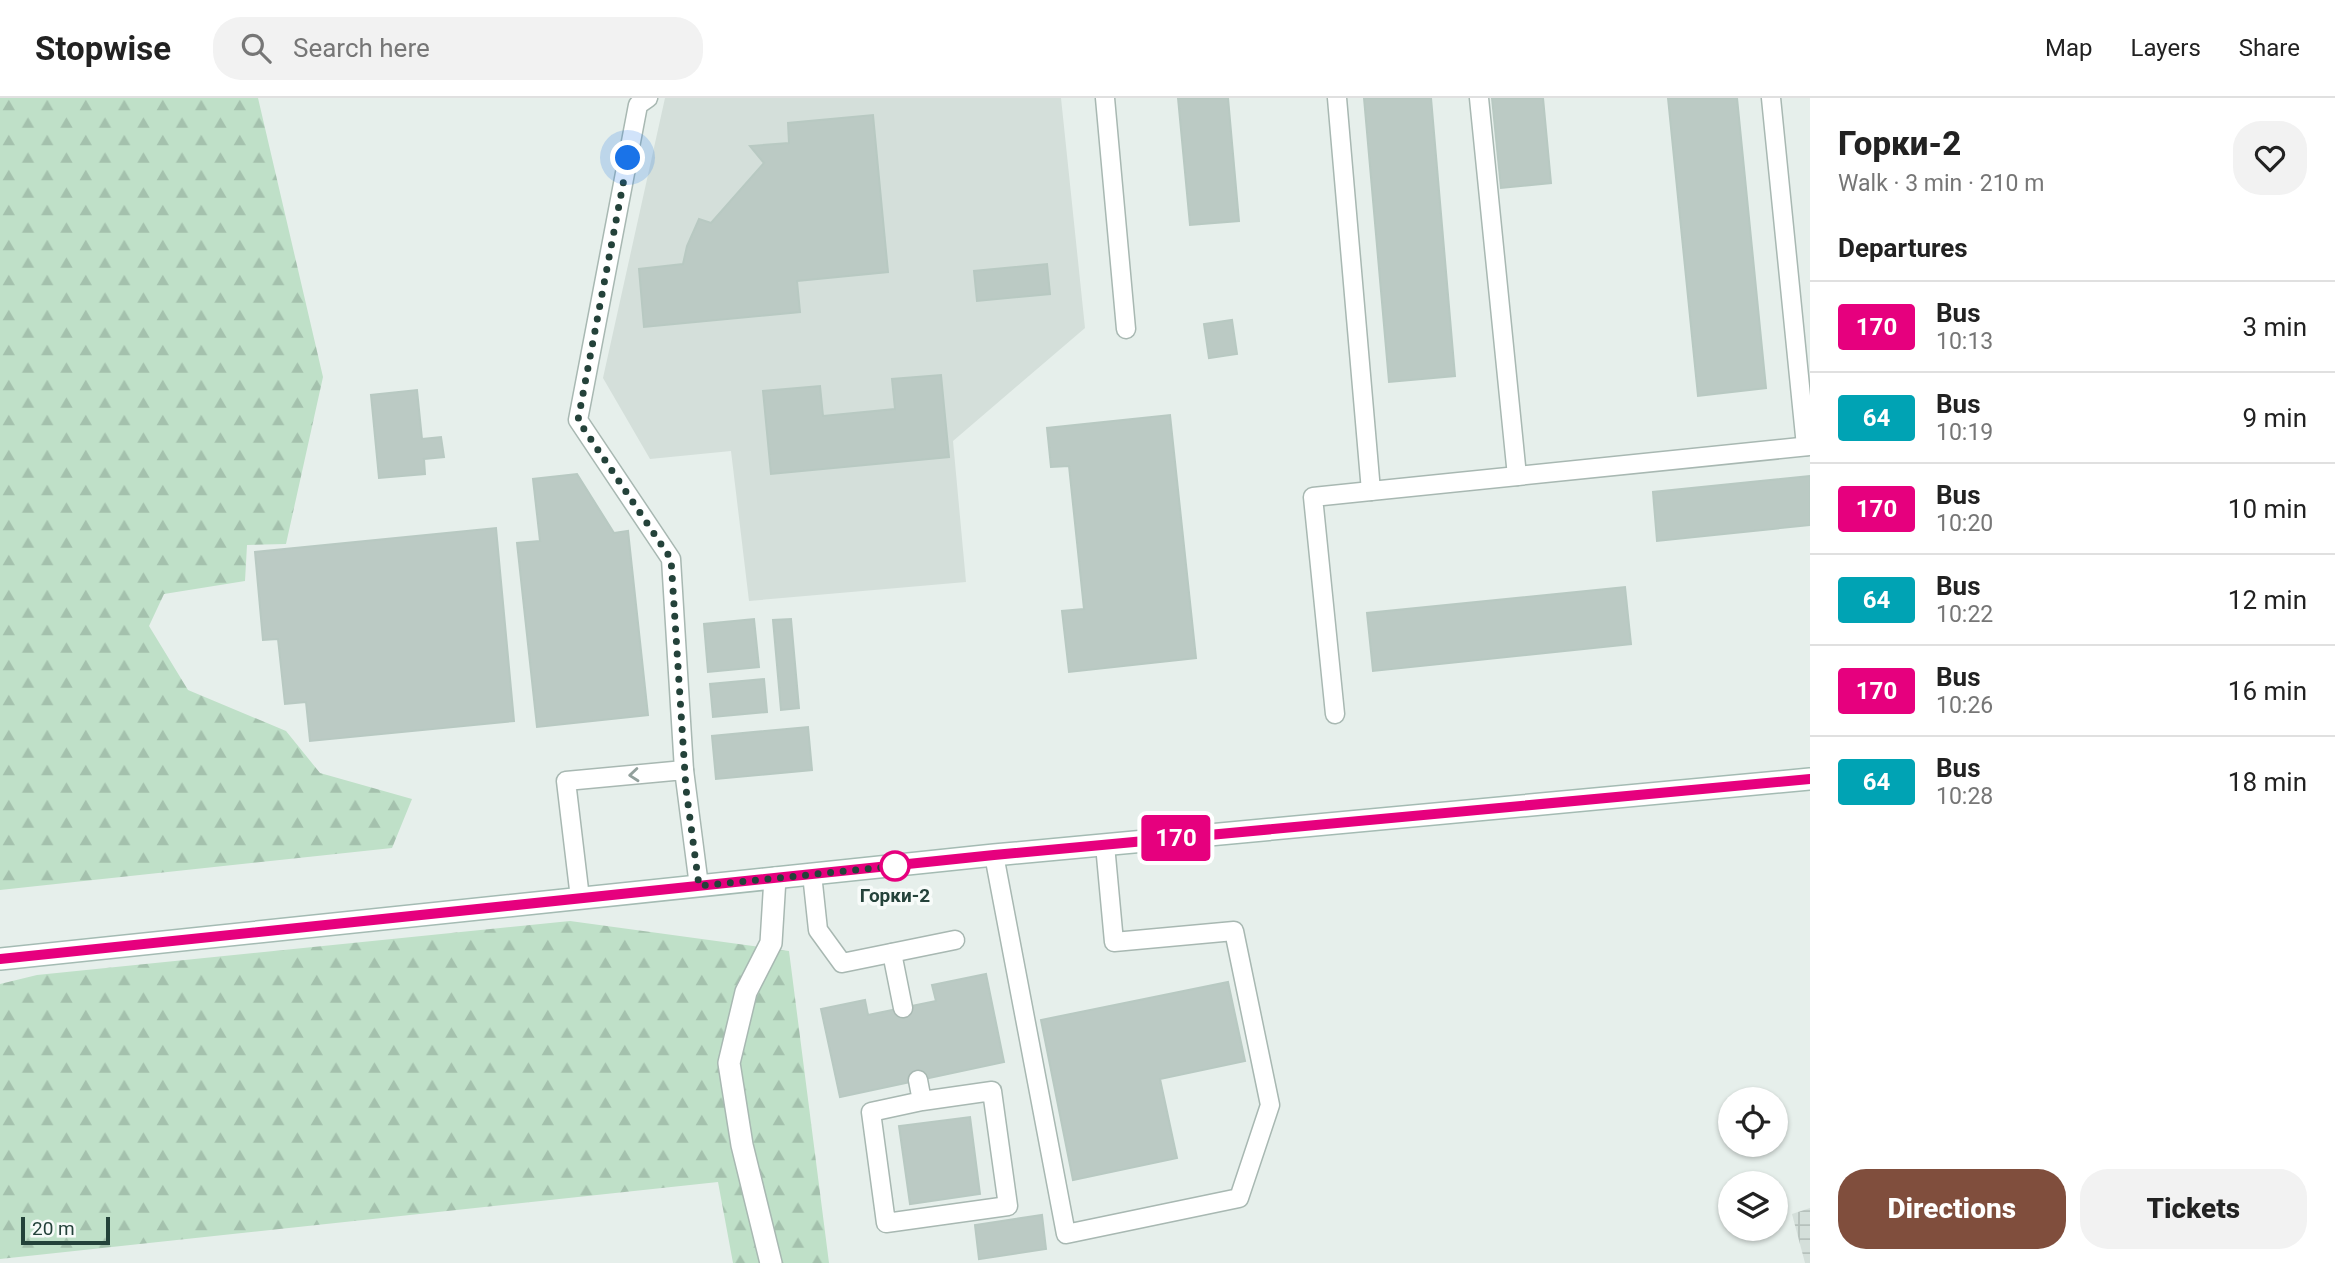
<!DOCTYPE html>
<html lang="en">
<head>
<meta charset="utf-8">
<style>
  body { margin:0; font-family:Roboto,sans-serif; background:#f2f2f2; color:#222; height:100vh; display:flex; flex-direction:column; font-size:26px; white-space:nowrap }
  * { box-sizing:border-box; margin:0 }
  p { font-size:23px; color:#767676 }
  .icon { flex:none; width:38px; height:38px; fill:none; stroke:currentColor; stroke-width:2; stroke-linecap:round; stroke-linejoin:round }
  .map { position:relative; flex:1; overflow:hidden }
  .panel { display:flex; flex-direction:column; background:#fff; width:525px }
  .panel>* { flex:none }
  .badge { padding:0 14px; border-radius:5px; font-size:24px; line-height:46px }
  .fabs { position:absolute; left:1718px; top:989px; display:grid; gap:14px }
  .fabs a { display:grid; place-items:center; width:70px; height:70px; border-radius:50%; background:#fff; box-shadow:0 2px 5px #0004; font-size:35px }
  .scale { position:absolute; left:21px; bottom:18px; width:89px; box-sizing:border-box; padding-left:7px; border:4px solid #24423a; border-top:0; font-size:19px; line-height:24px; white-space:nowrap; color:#24423a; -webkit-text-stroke:5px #f7fbf9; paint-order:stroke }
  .you { position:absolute; width:35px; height:35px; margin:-18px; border:5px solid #fff; border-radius:50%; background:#1a73e8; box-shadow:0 0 0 10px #1a73e833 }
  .map>.badge { position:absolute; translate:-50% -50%; box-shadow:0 0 0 4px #fff }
  h2 { padding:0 28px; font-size:26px; line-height:63px }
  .round { display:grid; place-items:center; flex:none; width:74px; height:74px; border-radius:28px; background:#f2f2f2 }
  .headline { display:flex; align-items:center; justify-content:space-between; height:119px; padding:0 28px }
  h1 { font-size:33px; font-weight:800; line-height:52px }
  .action { display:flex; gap:14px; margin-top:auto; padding:14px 28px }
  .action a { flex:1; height:80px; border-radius:28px; background:#804e3d; color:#fff; font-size:28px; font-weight:800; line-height:80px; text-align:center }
  .action a+a { background:#f2f2f2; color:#222 }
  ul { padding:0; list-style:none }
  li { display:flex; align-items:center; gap:21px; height:91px; padding:0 28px; border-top:2px solid #e0e0e0 }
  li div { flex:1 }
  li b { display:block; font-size:26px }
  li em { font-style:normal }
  li .badge { min-width:77px; font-weight:700; text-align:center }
  header { display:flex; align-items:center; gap:42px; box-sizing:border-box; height:98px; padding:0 35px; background:#fff; border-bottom:2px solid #e0e0e0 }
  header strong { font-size:33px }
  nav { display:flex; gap:38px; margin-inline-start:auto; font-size:24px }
  .search { width:490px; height:63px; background:#f2f2f2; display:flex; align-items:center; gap:18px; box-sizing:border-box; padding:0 24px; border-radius:28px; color:#767676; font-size:26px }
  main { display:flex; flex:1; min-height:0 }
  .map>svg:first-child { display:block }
  .built { fill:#d4dfda }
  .industrial { fill:url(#industrial-grid) }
  .forest { fill:url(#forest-firs) }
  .building { fill:#bbcac4; stroke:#b8c9c2; stroke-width:2 }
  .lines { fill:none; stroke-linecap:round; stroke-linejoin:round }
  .service-casing { stroke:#a8b8b2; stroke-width:21 }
  .minor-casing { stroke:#a8b8b2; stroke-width:24 }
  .secondary-casing { stroke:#a4bbb3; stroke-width:24 }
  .service { stroke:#fff; stroke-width:18 }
  .minor { stroke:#fff; stroke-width:21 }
  .secondary { stroke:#fff; stroke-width:21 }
  .oneway { stroke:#92a09c }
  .line-casing { stroke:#fff; stroke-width:16 }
  .line { stroke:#e6007e; stroke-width:10 }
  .walk { stroke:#24423a; stroke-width:7; stroke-dasharray:0 12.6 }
  .stop-dot { fill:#fff; stroke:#e6007e; stroke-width:3.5 }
  .labels { text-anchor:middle; stroke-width:7; stroke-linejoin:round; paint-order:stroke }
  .stop-label { font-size:19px; font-weight:bold; fill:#24423a; stroke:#f7fbf9 }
</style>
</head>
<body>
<header>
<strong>Stopwise</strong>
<div class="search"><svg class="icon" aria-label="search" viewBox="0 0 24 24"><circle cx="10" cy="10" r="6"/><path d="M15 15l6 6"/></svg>Search here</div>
<nav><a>Map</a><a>Layers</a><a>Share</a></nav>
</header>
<main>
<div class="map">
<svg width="1810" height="1165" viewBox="0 0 1810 1165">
  <defs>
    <pattern id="industrial-grid" width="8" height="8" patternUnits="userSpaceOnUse" patternTransform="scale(1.75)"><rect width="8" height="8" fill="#d4dfda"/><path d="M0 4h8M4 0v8" fill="none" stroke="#b6c1bc"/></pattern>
    <pattern id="forest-firs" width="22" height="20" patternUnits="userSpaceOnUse" patternTransform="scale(1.75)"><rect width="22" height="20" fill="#bfe0c8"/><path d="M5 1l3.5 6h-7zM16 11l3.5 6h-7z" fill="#a4c1ad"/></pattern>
  </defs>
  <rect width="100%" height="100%" fill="#e6efeb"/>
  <polygon class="built" points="665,0 1061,0 1085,230 953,343 966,484 749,503 731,353 650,361 603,280"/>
  <polygon class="industrial" points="1810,1110 1810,1165 1805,1165 1792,1116"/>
  <g class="forest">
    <polygon points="0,0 258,0 323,279 286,446 247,447 245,483 164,496 149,528 188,592 286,633 320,675 412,701 392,750 0,792"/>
    <polygon points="570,823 789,853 829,1165 733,1165 718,1084 0,1161 0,886 37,877"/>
  </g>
  <g class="building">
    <polygon points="1178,0 1228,0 1239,123 1190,127"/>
    <polygon points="1364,0 1431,0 1455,278 1389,284"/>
    <polygon points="1492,0 1543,0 1551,85 1501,90"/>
    <polygon points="1668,0 1737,0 1766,290 1698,298"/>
    <polygon points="873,17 888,174 797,183 800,214 644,229 639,171 683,166 687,148 699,121 711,125 764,65 750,48 789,45 788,25"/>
    <polygon points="1047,166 1050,196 977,203 974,173"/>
    <polygon points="1232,222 1237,256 1209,260 1204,226"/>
    <polygon points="941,277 949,359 771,376 763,293 820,288 823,318 895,311 892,281"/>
    <polygon points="417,292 422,341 441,339 444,359 424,361 425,376 379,380 371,297"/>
    <polygon points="1170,317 1196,560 1069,574 1062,513 1084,511 1069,368 1051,369 1047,330"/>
    <polygon points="577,376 614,435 628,433 648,617 537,629 517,445 540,443 533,381"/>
    <polygon points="1810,378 1810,427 1657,443 1653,394"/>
    <polygon points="496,430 514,623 310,643 306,604 285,606 278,541 263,542 255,454"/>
    <polygon points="1625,489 1631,546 1373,573 1367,515"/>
    <polygon points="754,521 759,569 708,574 704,526"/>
    <polygon points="791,521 799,610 781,612 773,522"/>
    <polygon points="764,581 767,614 713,619 710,586"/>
    <polygon points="808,629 812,672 716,681 712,638"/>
    <polygon points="986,876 1004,964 840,999 821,911 865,902 868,917 936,903 932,887"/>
    <polygon points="1228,884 1245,963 1160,981 1177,1060 1073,1082 1041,922"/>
    <polygon points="970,1019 980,1096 910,1106 899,1028"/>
    <polygon points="1042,1117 1046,1151 979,1161 975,1127"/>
  </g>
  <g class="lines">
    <defs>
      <g id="service">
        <polyline points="648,0 638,7 578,322 671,461 684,672"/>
        <polyline points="1105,0 1126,231"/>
        <polyline points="1337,0 1371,393 1810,348"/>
        <polyline points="1479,0 1517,378"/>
        <polyline points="1771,0 1806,348"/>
        <polyline points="1335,616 1313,399 1371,393"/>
        <polyline points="994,757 1066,1136 1239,1100 1270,1007 1234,833 1114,844 1105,747"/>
        <polyline points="812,776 818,832 842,865 955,842"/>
        <polyline points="580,800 566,683 684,672 699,788"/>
        <polyline points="892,855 903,910"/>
        <polyline points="918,982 922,1003 871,1014 886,1125 1008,1108 992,993 922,1003"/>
      </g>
      <polyline id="minor" points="771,1165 742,1047 729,965 746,894 771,845 775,780"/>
      <polyline id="secondary" points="0,861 994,757 1810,681"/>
    </defs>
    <use href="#service" class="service-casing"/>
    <use href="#minor" class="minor-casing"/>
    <use href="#secondary" class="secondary-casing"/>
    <use href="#service" class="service"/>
    <use href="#minor" class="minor"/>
    <use href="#secondary" class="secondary"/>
  </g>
  <defs><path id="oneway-chevron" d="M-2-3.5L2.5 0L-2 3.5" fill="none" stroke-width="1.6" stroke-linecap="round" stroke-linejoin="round" transform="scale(1.75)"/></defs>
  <use class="oneway" href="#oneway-chevron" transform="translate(634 677) rotate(175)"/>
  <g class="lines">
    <defs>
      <polyline id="line" points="0,861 994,757 1810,681"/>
    </defs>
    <use href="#line" class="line-casing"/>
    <use href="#line" class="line"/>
    <polyline class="walk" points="628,60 578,322 671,461 686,691 699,788 895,768"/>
  </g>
  <circle class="stop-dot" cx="895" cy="768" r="14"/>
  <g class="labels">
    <g class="stop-label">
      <text x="895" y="804">Горки-2</text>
    </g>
  </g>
</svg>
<div class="fabs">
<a><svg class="icon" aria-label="locate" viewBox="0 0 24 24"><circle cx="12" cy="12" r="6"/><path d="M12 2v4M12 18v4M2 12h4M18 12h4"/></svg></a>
<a><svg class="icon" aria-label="layers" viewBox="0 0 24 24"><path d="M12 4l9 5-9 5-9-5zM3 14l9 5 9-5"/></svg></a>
</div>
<div class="scale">20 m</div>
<div class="you" style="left:628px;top:60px"></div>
<b class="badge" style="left:1176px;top:740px;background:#e6007e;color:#fff">170</b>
</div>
<section class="panel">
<div class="headline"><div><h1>Горки-2</h1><p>Walk · 3 min · 210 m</p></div><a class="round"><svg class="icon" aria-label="heart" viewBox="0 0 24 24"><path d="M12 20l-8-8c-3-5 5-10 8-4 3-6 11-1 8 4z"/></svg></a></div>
<h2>Departures</h2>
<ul>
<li><span class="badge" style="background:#e6007e;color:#fff">170</span><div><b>Bus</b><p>10:13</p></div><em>3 min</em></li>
<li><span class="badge" style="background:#00a3b4;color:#fff">64</span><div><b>Bus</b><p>10:19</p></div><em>9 min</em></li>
<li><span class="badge" style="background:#e6007e;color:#fff">170</span><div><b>Bus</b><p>10:20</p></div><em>10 min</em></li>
<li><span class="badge" style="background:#00a3b4;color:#fff">64</span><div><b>Bus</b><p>10:22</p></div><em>12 min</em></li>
<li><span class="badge" style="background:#e6007e;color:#fff">170</span><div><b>Bus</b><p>10:26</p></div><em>16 min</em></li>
<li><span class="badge" style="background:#00a3b4;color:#fff">64</span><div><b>Bus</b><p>10:28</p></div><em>18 min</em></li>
</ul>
<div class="action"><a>Directions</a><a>Tickets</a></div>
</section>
</main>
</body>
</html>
